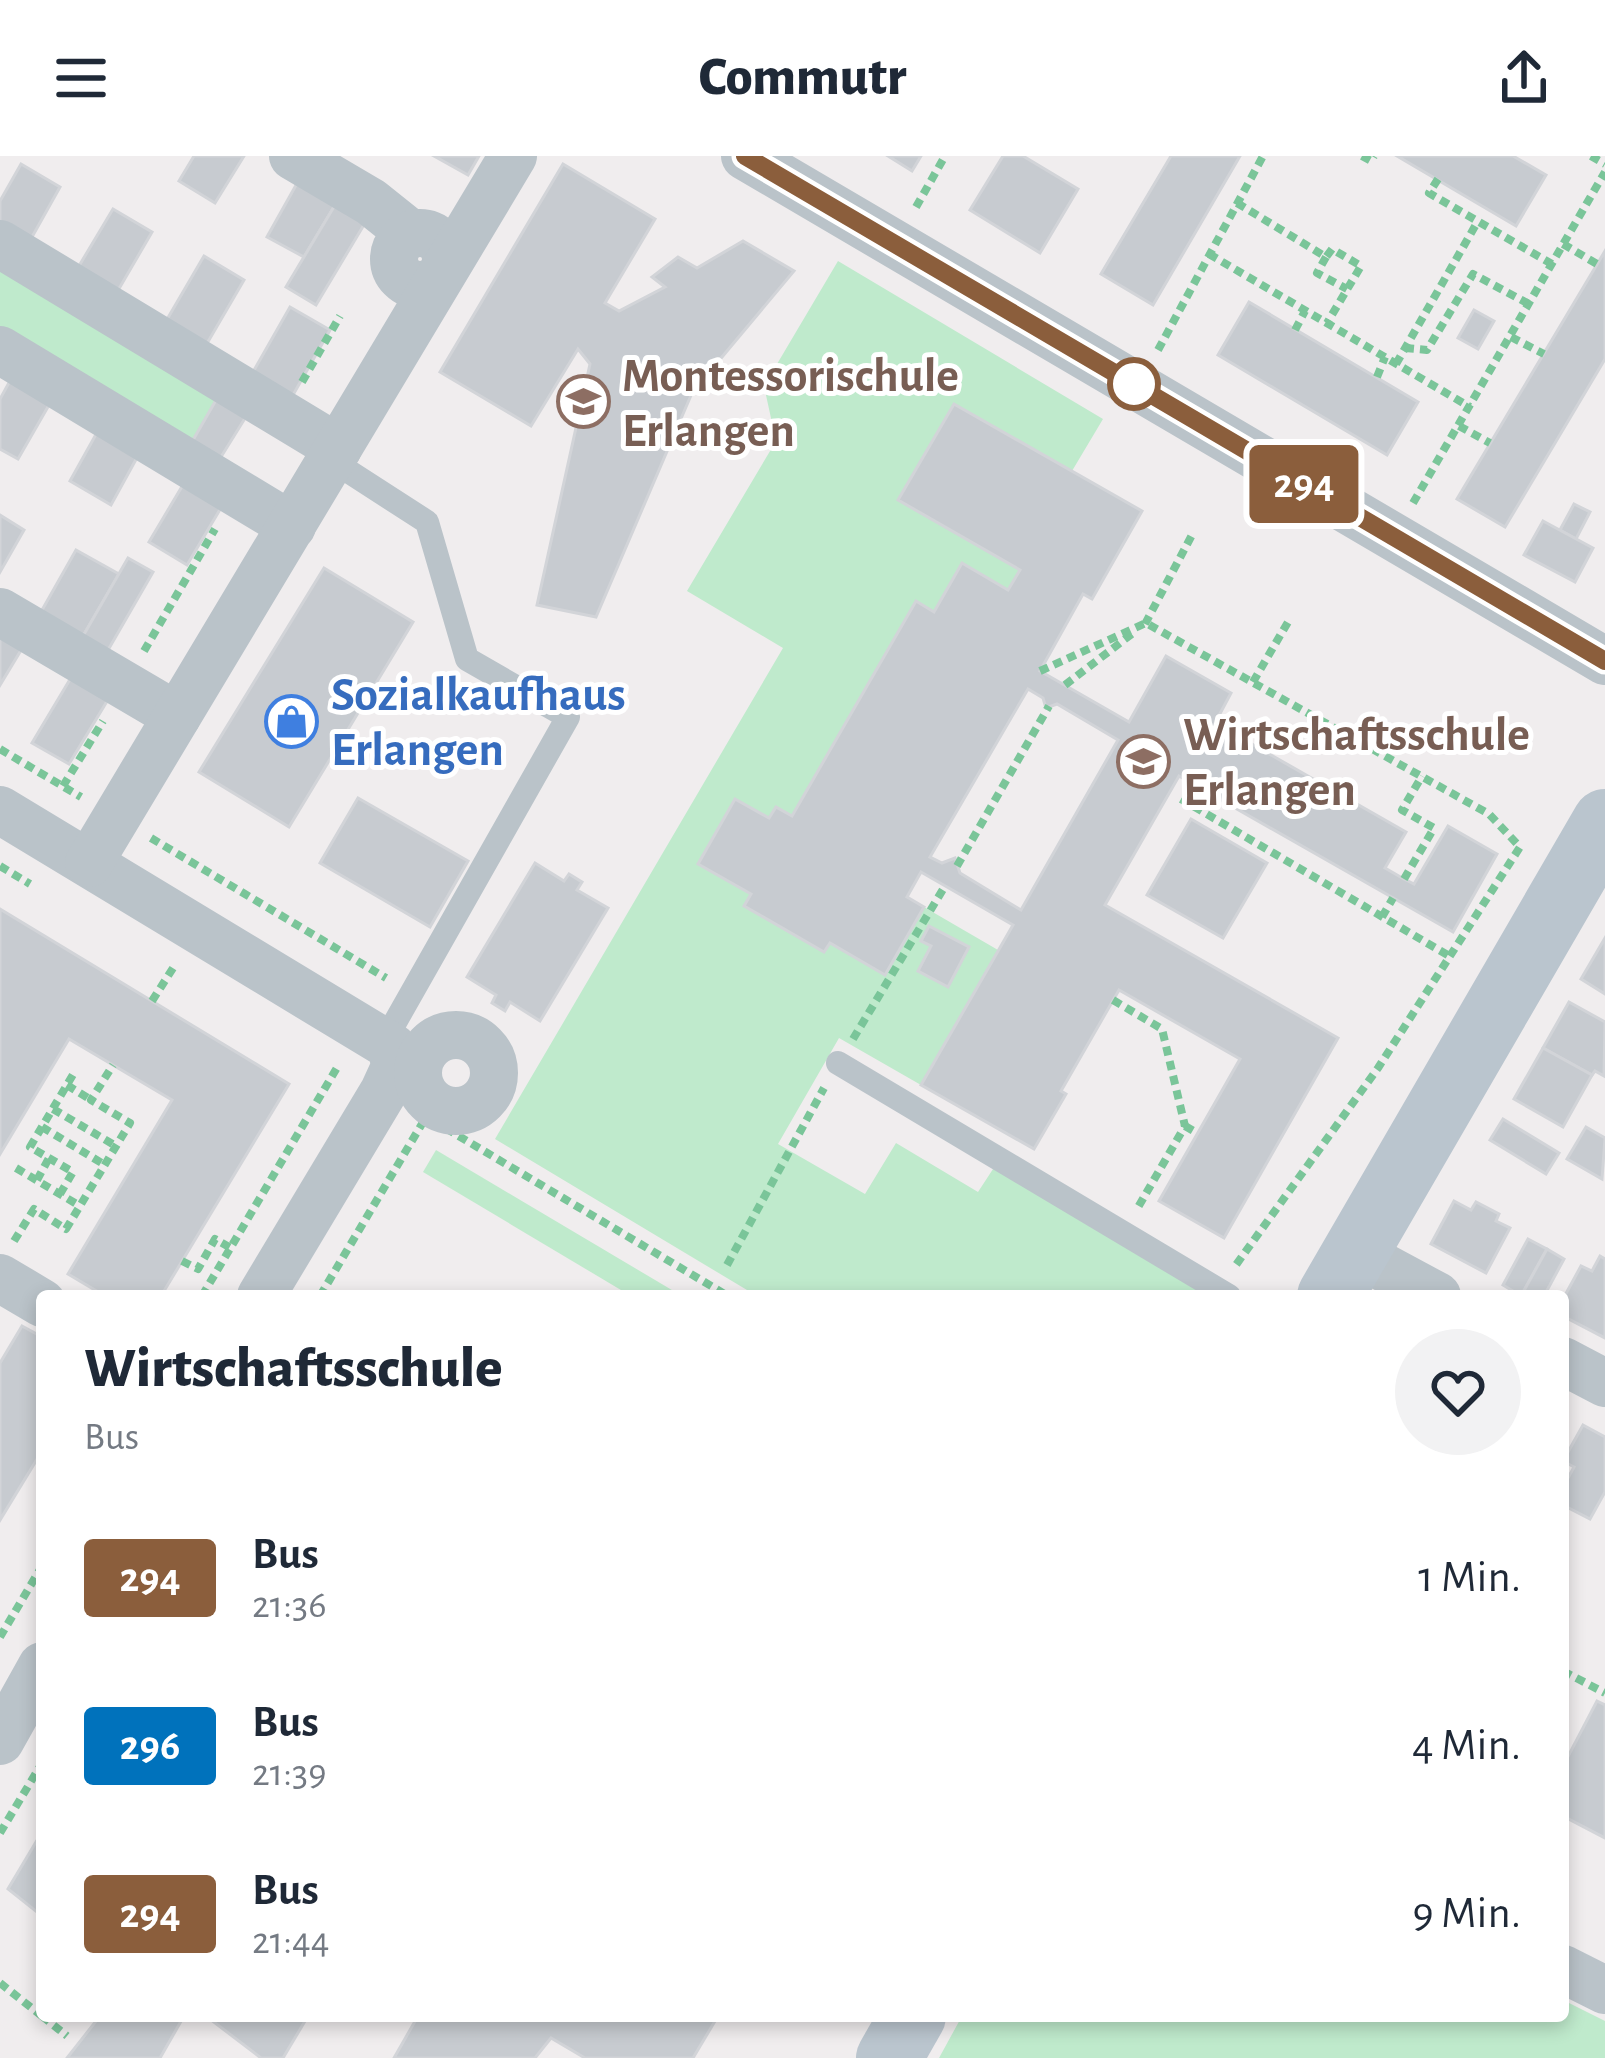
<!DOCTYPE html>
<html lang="de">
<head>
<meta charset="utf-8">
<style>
  body { margin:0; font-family:"Alegreya Sans",sans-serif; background:#f2f2f3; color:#1f2937; height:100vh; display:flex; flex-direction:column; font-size:45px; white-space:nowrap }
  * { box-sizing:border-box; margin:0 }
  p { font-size:39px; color:#747a83 }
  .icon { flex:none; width:66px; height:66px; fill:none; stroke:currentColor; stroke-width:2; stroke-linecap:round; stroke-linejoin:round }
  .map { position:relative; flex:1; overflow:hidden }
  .side { position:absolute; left:36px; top:1134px; width:1533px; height:732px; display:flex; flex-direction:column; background:#fff; border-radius:12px; box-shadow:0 6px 18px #0003 }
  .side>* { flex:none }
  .badge { padding:0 24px; border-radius:9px; font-size:42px; line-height:78px }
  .map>.badge { position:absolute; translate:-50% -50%; box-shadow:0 0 0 6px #fff }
  .round { display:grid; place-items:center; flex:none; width:126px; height:126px; border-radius:63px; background:#f2f2f3 }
  .head { display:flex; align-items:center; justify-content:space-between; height:204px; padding:0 48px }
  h1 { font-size:57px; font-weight:800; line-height:90px }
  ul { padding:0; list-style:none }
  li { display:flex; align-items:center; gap:36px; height:168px; padding:0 48px }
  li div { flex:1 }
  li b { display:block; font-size:45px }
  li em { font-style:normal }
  li .badge { min-width:132px; font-weight:700; text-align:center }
  header { display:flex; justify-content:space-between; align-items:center; height:156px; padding:0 48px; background:#fff; font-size:54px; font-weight:800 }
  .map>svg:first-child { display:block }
  .green { fill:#bfeacc }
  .building { fill:#c7cbd0; stroke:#d2d4d8; stroke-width:3; fill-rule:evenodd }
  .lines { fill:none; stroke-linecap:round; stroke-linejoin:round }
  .path { stroke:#7ac599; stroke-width:8; stroke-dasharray:9 6; stroke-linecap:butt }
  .lane { stroke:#bac3c9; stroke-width:24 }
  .street { stroke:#bac3c9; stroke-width:48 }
  .secondary { stroke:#bac5ce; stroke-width:66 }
  .line-casing { stroke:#fff; stroke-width:27 }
  .line { stroke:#8b5e3c; stroke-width:18 }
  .stop-dot { fill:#fff; stroke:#8b5e3c; stroke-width:6 }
  .labels { text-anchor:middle; stroke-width:10; stroke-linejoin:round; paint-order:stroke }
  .education-label { font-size:48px; font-weight:bold; fill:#785e54; stroke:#fff; text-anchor:start }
  .shop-label { font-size:48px; font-weight:bold; fill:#366cbe; stroke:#fff; text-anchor:start }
</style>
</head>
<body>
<header><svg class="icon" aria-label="menu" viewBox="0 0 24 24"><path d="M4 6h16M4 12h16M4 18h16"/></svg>Commutr<svg class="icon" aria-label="share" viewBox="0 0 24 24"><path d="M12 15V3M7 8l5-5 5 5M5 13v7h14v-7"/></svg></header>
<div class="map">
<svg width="1605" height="1902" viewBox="0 0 1605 1902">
  <rect width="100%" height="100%" fill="#f0edee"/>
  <g class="green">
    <polygon points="0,97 223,232 189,291 0,179"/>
    <polygon points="838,105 1103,263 1072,315 954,248 899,344 1020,414 1008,434 934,456 915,446 792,660 776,651 769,662 698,708 751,738 745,750 824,796 830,787 884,819 924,751 998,794 921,929 839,882 778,988 865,1038 896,987 978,1036 995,1010 1215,1140 757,1140 495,983 783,492 687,435 776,285 764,230"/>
    <polygon points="436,994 682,1140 631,1140 423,1016"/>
    <polygon points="1563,1844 1605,1865 1605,1902 939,1902 962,1860 1563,1860"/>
  </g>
  <g class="building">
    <polygon points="194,0 244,0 215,47 179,25"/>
    <polygon points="434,0 479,0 468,19"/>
    <polygon points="888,0 921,0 912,15"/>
    <polygon points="1003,0 1023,0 1078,33 1040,97 970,54"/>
    <polygon points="1171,0 1240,0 1153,149 1101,118"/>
    <polygon points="1397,0 1513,0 1546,19 1516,70"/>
    <polygon points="21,8 60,31 27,90 0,75 0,45"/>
    <polygon points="563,8 655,63 605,147 619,155 665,131 652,121 678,101 697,112 743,85 794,115 717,207 723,232 692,237 596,461 537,449 590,208 578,193 531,270 440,216"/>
    <polygon points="300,22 338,44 304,101 267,81"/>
    <polygon points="338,44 368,62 316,149 286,131"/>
    <polygon points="113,53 152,76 113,143 73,120"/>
    <polygon points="1605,95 1605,203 1505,371 1457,343"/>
    <polygon points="204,100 244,124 202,196 162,172"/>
    <polygon points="1249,146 1418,246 1387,299 1218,199"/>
    <polygon points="290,151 330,174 289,246 249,223"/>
    <polygon points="1474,154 1494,165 1478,193 1458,182"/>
    <polygon points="17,212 57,235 18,303 0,293 0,243"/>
    <polygon points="223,232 252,251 216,309 189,291"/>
    <path d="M954,248L1142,355L1092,443L1083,438L1040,515L1129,566L1166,500L1231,537L1215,567L1406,676L1385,712L1404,723L1414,728L1448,670L1497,698L1453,776L1179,620L1105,749L1338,882L1224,1082L1159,1045L1240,903L1119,834L1061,935L1066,938L1034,993L921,929L1013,769L921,716L907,741L924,751L885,819L830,787L824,796L744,750L751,738L698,708L735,643L769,662L776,651L792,660L916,445L934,456L962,407L1008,434L1020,414L898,344ZM1028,533L1043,542L1046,552L1057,548L1118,584L1021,754L960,717L955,702L942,707L930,701Z"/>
    <polygon points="104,264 145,287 111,349 70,325"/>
    <polygon points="190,317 228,340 187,409 149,386"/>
    <polygon points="1574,348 1590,356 1576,383 1560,374"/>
    <polygon points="0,359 24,374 0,416"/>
    <polygon points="1543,365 1593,392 1575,426 1524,399"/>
    <polygon points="76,394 119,418 79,487 37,463"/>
    <polygon points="128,402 153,416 104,501 79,487"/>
    <polygon points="324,412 413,466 289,671 199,616"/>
    <polygon points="0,469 26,486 0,529"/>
    <polygon points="75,515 112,537 69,608 32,587"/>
    <polygon points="358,642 468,705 430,771 320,707"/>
    <polygon points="1191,663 1267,707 1223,782 1147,739"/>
    <polygon points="535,707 564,725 569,718 582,726 577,734 608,752 540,865 510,846 505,855 492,847 496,839 467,821"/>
    <polygon points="0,753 289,928 161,1140 105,1140 68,1118 172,944 69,883 0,998"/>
    <polygon points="929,770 969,791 948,831 918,815 931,790 921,785"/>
    <polygon points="1605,782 1605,838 1581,823"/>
    <polygon points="1569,846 1605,866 1604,920 1595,915 1592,919 1543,892"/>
    <polygon points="1543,892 1592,919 1563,971 1514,943"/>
    <polygon points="1503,963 1559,997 1546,1018 1490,984"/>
    <polygon points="1586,971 1605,982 1602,1023 1567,1003"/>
    <polygon points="1454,1045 1471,1054 1476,1046 1499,1058 1496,1065 1510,1072 1486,1117 1431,1088"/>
    <polygon points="1528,1083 1547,1093 1521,1140 1503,1129"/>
    <polygon points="1547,1093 1564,1103 1544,1140 1521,1140"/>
    <polygon points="1600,1100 1605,1103 1605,1182 1563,1160 1563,1143 1581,1110 1592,1115"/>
    <polygon points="22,1170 42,1181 42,1295 0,1364 0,1207"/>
    <polygon points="1583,1269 1605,1281 1605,1336 1590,1363 1563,1349 1563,1331 1574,1311 1563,1305"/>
    <polygon points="1597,1545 1605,1549 1605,1682 1563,1660 1563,1610"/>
    <polygon points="42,1676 42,1760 8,1733"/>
    <polygon points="100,1860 184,1860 160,1902 67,1902"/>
    <polygon points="206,1860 308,1860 283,1902 261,1902"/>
    <polygon points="418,1860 718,1860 693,1902 585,1902 551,1882 535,1902 394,1902"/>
  </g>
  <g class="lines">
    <g class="path">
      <polyline points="1362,0 1371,5 1374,0"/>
      <polyline points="1591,0 1605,8"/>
      <polyline points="1438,23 1429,37 1552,108"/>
      <polyline points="1237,47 1326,101 1332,93 1361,110 1327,167"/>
      <polyline points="916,51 945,0"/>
      <polyline points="1563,88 1597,108"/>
      <polyline points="1209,98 1470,251"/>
      <polyline points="1326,101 1317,117 1347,133"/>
      <polyline points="1295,174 1305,155"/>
      <polyline points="1511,181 1544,198"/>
      <polyline points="1405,192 1427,194 1473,118 1529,148"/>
      <polyline points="1158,194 1263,0"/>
      <polyline points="1396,208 1478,65"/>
      <polyline points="1377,221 1385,201"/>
      <polyline points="302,226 340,160"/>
      <polyline points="1459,270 1490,287"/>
      <polyline points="1413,347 1605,16"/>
      <polyline points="1145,468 1192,379"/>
      <polyline points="144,495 215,373"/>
      <polyline points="1040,515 1146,467 1489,658 1520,691 1378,912 1233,1113"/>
      <polyline points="1253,526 1288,466"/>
      <polyline points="1065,529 1133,477"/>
      <polyline points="0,593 81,641"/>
      <polyline points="63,630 103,565"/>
      <polyline points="1181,643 1451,801"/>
      <polyline points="151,682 386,822"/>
      <polyline points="0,710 30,728"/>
      <polyline points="957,710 1049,550"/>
      <polyline points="1404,723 1434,672 1402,654 1422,620"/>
      <polyline points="1382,761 1393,742"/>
      <polyline points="1113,844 1162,873 1185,970 1137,1053"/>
      <polyline points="152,845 175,809"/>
      <polyline points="853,883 945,730"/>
      <polyline points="67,929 91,944"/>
      <polyline points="53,953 116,990"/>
      <polyline points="420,957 728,1140"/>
      <polyline points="1185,970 1197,977"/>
      <polyline points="42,971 105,1009"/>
      <polyline points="16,1012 80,1050"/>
      <polyline points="37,1024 49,1002"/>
      <polyline points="60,1038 73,1016 30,991 74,917"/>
      <polyline points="14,1085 34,1053 66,1073 130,967 91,944 113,909"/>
      <polyline points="182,1105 198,1113 215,1083 231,1092"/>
      <polyline points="727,1109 824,932"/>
      <polyline points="202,1140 338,910"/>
      <polyline points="320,1140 426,961"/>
      <polyline points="0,1481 42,1410"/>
      <polyline points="1563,1515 1605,1537"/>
      <polyline points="0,1677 42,1607"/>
      <polyline points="0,1827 42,1860"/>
      <polyline points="42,1860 67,1880"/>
    </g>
    <g class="lane">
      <polyline points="331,304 427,366 467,503 568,561 385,884"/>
      <polyline points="838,907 1229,1140"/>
    </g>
    <g class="street">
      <polyline points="293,0 371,46 411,78"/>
      <polyline points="745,0 1605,505"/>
      <circle cx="420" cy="103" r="26"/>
      <polyline points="0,88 338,292"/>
      <polyline points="0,194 292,370"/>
      <polyline points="0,456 177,560"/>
      <polyline points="0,654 392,891 395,911 384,935 261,1140"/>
      <polyline points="89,707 513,0"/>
      <circle cx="456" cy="917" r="38"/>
      <polyline points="1355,1096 1437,1140"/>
      <polyline points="0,1122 42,1147"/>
      <polyline points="1563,1205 1605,1227"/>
      <polyline points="0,1585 42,1510"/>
      <polyline points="1563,1813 1605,1834"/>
    </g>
    <g class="secondary">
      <polyline points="1330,1140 1605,666"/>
      <polyline points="889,1902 913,1860"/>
    </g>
  </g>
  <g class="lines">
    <defs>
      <polyline id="line" points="745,0 1605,505"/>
    </defs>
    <use href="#line" class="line-casing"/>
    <use href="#line" class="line"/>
  </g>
  <defs>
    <symbol id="school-ring" viewBox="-11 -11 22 22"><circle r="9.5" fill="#fff" stroke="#8d6e63" stroke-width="1.5"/><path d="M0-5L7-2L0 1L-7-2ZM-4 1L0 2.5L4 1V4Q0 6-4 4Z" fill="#8d6e63"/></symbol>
    <symbol id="shop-ring" viewBox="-11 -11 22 22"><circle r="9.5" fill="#fff" stroke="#3f7fe0" stroke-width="1.5"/><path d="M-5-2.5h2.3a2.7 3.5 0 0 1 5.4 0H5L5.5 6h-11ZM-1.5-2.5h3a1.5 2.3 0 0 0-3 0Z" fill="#3f7fe0"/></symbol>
  </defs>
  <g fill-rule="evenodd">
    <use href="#school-ring" x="554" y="216" width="59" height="59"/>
    <use href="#shop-ring" x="262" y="536" width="59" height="59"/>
    <use href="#school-ring" x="1114" y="576" width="59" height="59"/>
  </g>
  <circle class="stop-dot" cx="1134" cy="228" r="24"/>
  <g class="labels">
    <g class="education-label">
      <text x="622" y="235">Montessorischule<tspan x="622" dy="55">Erlangen</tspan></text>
      <text x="1183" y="594">Wirtschaftsschule<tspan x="1183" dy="55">Erlangen</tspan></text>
    </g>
    <g class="shop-label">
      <text x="331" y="554">Sozialkaufhaus<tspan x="331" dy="55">Erlangen</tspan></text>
    </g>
  </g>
</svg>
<b class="badge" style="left:1304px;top:328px;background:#8b5e3c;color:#fff">294</b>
<section class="side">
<div class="head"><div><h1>Wirtschaftsschule</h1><p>Bus</p></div><a class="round"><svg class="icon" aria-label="heart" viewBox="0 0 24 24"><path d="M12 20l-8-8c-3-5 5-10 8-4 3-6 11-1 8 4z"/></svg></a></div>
<ul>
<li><span class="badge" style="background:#8b5e3c;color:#fff">294</span><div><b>Bus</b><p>21:36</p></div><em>1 Min.</em></li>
<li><span class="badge" style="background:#0072bc;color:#fff">296</span><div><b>Bus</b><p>21:39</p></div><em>4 Min.</em></li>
<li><span class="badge" style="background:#8b5e3c;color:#fff">294</span><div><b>Bus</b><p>21:44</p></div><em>9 Min.</em></li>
</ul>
</section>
</div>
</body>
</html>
